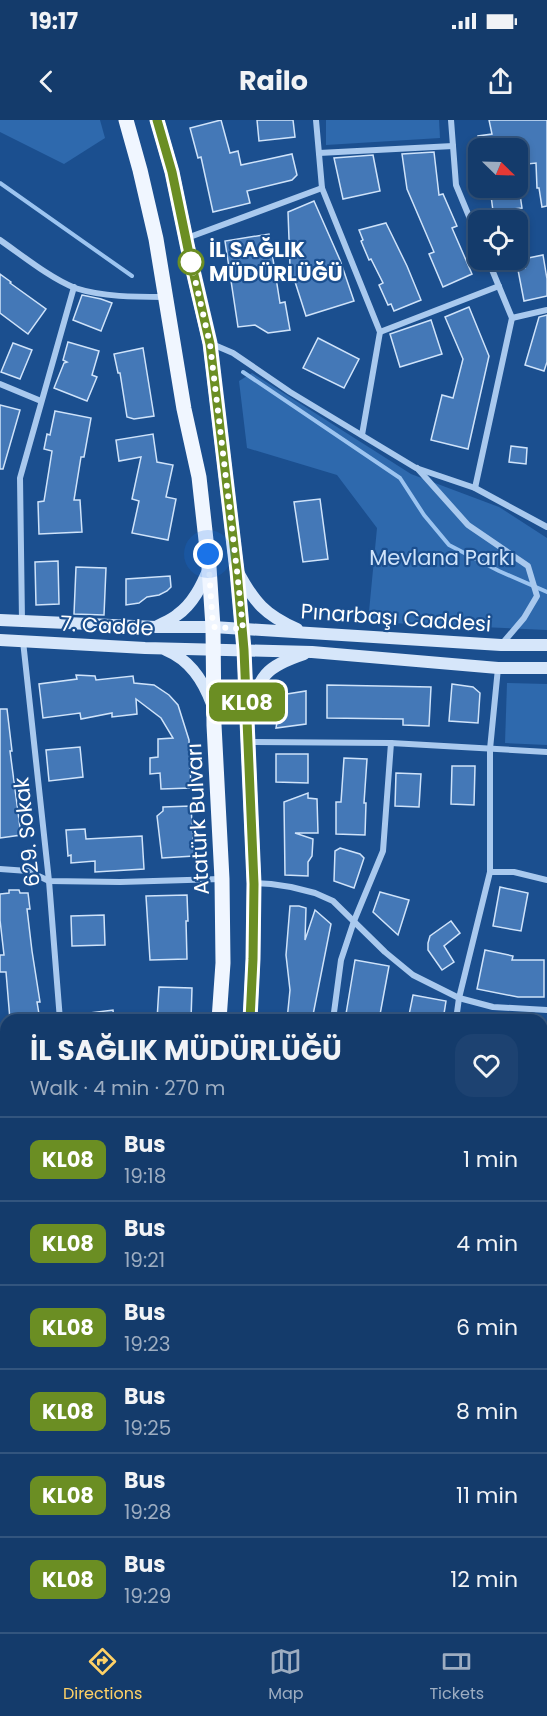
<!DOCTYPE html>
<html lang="en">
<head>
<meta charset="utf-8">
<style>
  body { margin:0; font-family:Poppins,sans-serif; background:#1d4271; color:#f1f3f6; height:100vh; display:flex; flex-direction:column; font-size:22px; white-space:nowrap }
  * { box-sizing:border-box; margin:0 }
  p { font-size:20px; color:#9dadc1 }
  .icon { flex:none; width:33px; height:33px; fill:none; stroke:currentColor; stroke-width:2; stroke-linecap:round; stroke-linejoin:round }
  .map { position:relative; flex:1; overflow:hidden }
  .drawer { position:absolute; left:0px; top:894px; width:548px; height:618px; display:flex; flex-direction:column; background:#143b6b; border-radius:18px 18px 0 0; box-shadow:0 3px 9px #0003,0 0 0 2px #33557e }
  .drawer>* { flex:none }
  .badge { padding:0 12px; border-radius:9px; font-size:21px; line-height:39px }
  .needle { width:39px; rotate:113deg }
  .controls { position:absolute; left:468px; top:18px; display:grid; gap:12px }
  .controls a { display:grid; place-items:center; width:60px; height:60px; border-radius:12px; background:#143b6b; box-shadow:0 3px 9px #0003,0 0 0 2px #33557e; font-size:30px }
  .you { position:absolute; width:30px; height:30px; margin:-15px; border:4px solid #fff; border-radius:50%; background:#1a73e8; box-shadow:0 0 0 9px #1a73e833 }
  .map>.badge { position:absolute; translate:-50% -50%; box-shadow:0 0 0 3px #fff }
  .round { display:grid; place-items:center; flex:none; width:63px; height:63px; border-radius:18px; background:#1d4271 }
  .headline { display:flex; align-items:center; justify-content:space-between; height:102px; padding:0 30px }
  h1 { font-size:28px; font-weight:700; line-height:45px }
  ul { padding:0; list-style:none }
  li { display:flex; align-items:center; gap:18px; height:84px; padding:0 30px; border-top:2px solid #33557e }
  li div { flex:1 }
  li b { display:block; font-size:22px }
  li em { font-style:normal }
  li .badge { min-width:66px; font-weight:700; text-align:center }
  .status { display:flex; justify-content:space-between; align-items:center; height:42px; padding:0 30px; background:#143b6b; direction:ltr }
  .status svg { height:16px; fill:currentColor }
  header { display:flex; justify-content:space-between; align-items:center; height:78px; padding:0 30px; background:#143b6b; font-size:27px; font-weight:700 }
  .tab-bar { display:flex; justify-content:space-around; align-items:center; height:84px; border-top:2px solid #33557e; background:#143b6b; font-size:16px; color:#9dadc1 }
  .tab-bar a { display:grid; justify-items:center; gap:3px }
  .tab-bar .on { color:#ffd166 }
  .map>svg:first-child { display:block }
  .green { fill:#2e69ad }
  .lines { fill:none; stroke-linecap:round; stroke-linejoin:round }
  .stream { stroke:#9cc4f0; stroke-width:4 }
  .building { fill:#4478b7; stroke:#cfe3fa; stroke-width:1.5 }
  .street { stroke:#a9c9ee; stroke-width:6 }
  .secondary { stroke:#d6e6fa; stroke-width:12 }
  .primary { stroke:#f0f6ff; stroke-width:15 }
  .line-casing { stroke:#fff; stroke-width:14 }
  .line { stroke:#6b8e23; stroke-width:9 }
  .walk { stroke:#fff; stroke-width:6; stroke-dasharray:0 10.8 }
  .stop-dot { fill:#fff; stroke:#6b8e23; stroke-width:3 }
  .labels { text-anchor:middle; stroke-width:4.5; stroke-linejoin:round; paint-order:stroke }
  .stop-label { font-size:21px; font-weight:bold; fill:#fff; stroke:#1b4f8f; text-anchor:start }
  .park-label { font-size:21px; fill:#cfe3fa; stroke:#1b4f8f }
  .street-label { font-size:21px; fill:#fff; stroke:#1b4f8f }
</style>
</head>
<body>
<div class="status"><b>19:17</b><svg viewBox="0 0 49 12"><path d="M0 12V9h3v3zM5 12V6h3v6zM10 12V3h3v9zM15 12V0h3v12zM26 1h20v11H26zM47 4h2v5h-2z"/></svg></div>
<header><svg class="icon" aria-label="back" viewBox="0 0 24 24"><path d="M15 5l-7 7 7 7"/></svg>Railo<svg class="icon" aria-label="share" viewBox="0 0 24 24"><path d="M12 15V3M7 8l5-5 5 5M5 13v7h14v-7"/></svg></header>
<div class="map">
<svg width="547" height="1512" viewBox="0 0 547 1512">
  <rect width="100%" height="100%" fill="#1b4f8f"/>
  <g class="green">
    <polygon points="0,0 100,0 105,18 64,44 0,12"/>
    <polygon points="326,0 439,0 440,18 326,25"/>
    <polygon points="252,253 411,354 499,387 547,418 547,510 368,502 377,408 337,355 247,328 239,261"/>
    <polygon points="507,563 547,564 547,625 505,623"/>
    <polygon points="0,1212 6,1217 6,1468 0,1470"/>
  </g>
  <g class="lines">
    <g class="stream">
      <polyline points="0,63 132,156"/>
      <polyline points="243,252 400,358 424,395 449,425 499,451 547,472"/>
    </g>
  </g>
  <g class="building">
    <polygon points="221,0 230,33 238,31 241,45 292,34 297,55 292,60 247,71 250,83 213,92 201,37 198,38 190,8"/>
    <polygon points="257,0 293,0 295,17 259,21"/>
    <polygon points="489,0 547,0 547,86 542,87 539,68 537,68 536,43 518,45 518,28 479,28 478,16 492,14"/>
    <polygon points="434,32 439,75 443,74 457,106 452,108 472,154 443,167 429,134 434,132 407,69 402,34"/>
    <polygon points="373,35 380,71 343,79 334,38"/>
    <polygon points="490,68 519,68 522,88 493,91"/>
    <polygon points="314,81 340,140 354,181 306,196 290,146 288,92"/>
    <polygon points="386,103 407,146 421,180 394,191 391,184 388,185 379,165 383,163 371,139 369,140 361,121 363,120 359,110"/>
    <polygon points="269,114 280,183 285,182 290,210 268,213 255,205 238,207 225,121"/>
    <polygon points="543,135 547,159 547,176 524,181 518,150 525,148 523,139"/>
    <polygon points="0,154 11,162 10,163 46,189 28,214 0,193"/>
    <polygon points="82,175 101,179 112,183 101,211 73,200"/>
    <polygon points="469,187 489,236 468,329 431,320 442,275 453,278 463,239 445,197"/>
    <polygon points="547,195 547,242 544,251 525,245 539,197"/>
    <polygon points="431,200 442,234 400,247 390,214"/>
    <polygon points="318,218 359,239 344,268 303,248"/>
    <polygon points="68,222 99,231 92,255 97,257 87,281 54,268 64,243 67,242 63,240"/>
    <polygon points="13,223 32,230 20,259 1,252"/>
    <polygon points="143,228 154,296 134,299 127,297 120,253 118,253 114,234"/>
    <polygon points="0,285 20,290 3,349 0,349"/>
    <polygon points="55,291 91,298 84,337 81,337 74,380 80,380 82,412 39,414 38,382 44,381 52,331 44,329 47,314 50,315"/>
    <polygon points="153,314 157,342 173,345 166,377 176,379 168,420 132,413 139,381 132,379 141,337 119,341 116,320"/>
    <polygon points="511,326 527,328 526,344 509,342"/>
    <polygon points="320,379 328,439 303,442 294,382"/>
    <polygon points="58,441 59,484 36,485 35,442"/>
    <polygon points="76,447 106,448 104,495 74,494"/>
    <polygon points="170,456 171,467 167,471 159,475 147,477 139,483 126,485 126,459"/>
    <polygon points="76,555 95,556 96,560 133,556 134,563 154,565 169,575 178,585 189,620 191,668 161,669 160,653 150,654 150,638 158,637 158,619 173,618 161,598 136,579 137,594 112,597 112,593 81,599 80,593 43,598 39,564 77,559"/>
    <polygon points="452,564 473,567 480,573 478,603 449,601"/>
    <polygon points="327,565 431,567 429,606 403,605 403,599 327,598"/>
    <polygon points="306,571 306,604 276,608 281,579 287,574"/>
    <polygon points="0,589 7,589 12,631 10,631 21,715 0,718"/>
    <polygon points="80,627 83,657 49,661 46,630"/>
    <polygon points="276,634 308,634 308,663 276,662"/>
    <polygon points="344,638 367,639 364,683 366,683 365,715 336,714 336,682 341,682"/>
    <polygon points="452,646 475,646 474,685 451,684"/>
    <polygon points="396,653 421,654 419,687 395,686"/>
    <polygon points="308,673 308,678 317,679 318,713 295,713 313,719 312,736 308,742 308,756 285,755 284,682"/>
    <polygon points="191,686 194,736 162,738 157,696 163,691 163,687"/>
    <polygon points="85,709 86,719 142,716 144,749 95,752 95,741 71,743 71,735 68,736 66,710"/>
    <polygon points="340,728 360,734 364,738 354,768 334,761 335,731"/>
    <polygon points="500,767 528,773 521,811 493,806"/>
    <polygon points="9,770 19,770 20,773 28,773 30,789 27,789 32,831 40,882 37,882 40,900 10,900 6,852 0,852 0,835 4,835 0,800 0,774 9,773"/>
    <polygon points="380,772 409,780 398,815 373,792"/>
    <polygon points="187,775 188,801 186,801 187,839 150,840 146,776"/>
    <polygon points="290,786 299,786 306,788 305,820 315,790 331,804 312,900 287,900 290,870 286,835"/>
    <polygon points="104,795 105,825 72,826 71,796"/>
    <polygon points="451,801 460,813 444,826 454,842 442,850 428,830 428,823 430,816"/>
    <polygon points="485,830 513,836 512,840 544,840 544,877 518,877 477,869"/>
    <polygon points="355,840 389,846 379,900 345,900"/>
    <polygon points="159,867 192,868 191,900 157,900"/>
    <polygon points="413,875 446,881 443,900 408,900"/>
    <polygon points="113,890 114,900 82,900 82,894"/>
  </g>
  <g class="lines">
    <g class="street">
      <polyline points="316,0 322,68 380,212 362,315"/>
      <polyline points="451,0 456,65 478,118"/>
      <polyline points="319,33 453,26"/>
      <polyline points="187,118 322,68"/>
      <path d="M0,120C23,136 50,158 75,168C103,177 135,177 164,177"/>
      <polyline points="512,198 547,190"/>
      <polyline points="380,212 499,166"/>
      <polyline points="212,224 233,233 290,272 416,348 475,368 547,407"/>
      <polyline points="0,264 41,281"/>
      <polyline points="417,348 468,405 528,446 537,476 524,498 501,525"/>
      <polyline points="475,368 512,198 488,140"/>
      <polyline points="22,501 20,358 74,167"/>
      <polyline points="23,521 49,761 60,900"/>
      <polyline points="248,622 391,623 547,632"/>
      <polyline points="0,749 28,751 49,761 120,762 221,759"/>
      <polyline points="490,752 514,752 547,760"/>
      <polyline points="254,763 271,764 291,767 315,773 333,781 385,832 413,855 459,878 493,887 547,890"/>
      <polyline points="333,900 341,840 354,801 383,731 391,623"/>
      <polyline points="456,900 459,878 490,752 490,629 498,548"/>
      <polyline points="0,934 6,934"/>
      <polyline points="542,1035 547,1029"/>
      <polyline points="542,1126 547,1131"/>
      <polyline points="542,1268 547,1269"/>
      <polyline points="542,1484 547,1491"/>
      <polyline points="399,1506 404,1512"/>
      <polyline points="539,1512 547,1498"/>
    </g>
    <g class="secondary">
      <path d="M238,452C254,482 265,495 297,509"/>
      <polyline points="0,500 156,507 213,507 501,525 547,525"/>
      <path d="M156,507C163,503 171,500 177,495C193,484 202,465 209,448"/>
      <polyline points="0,520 145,528 312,532 498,548 547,548"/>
      <path d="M166,530C190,540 203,560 212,584"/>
      <path d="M249,594C260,555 265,547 304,534"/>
      <polyline points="0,1169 6,1167"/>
    </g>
    <g class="primary">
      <polyline points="126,0 140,50 156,119 184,289 199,357 209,447 213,507 214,605 222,759 223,843 219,900"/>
      <polyline points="157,0 172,52 188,129 210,223 237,451 244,530 254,763 253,839 250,900"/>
      <polyline points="321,1506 322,1512"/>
      <polyline points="353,1506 354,1512"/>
    </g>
  </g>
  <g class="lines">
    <defs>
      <polyline id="line" points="157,0 172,52 188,129 210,224 237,451 244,530 254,764 253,839 250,900"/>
    </defs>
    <use href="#line" class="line-casing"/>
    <use href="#line" class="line"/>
    <polyline class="walk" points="191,142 210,224 237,451 243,509 213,507 208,434"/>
  </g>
  <circle class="stop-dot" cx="191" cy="142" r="12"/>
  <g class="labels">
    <g class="stop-label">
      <text x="209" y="137">İL SAĞLIK<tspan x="209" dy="24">MÜDÜRLÜĞÜ</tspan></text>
    </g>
    <g class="park-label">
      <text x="442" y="445">Mevlana Parkı</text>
    </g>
    <g class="street-label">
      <text transform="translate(396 498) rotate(4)" y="7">Pınarbaşı Caddesi</text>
      <text transform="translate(107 506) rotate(3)" y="7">7. Cadde</text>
      <text transform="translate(198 699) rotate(-93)" y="7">Atatürk Bulvarı</text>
      <text transform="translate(27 712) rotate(-96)" y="7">629. Sokak</text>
    </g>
  </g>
</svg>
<div class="controls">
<a><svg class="needle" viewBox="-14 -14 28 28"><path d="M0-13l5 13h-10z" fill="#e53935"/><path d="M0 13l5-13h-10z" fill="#9dadc1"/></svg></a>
<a><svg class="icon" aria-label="locate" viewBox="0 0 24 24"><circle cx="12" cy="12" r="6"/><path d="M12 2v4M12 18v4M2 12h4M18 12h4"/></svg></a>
</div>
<div class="you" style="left:208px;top:434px"></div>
<b class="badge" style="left:247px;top:582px;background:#6b8e23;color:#fff">KL08</b>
<section class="drawer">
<div class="headline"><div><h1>İL SAĞLIK MÜDÜRLÜĞÜ</h1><p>Walk · 4 min · 270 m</p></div><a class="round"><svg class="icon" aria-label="heart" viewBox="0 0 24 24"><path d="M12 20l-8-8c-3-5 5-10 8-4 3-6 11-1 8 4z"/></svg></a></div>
<ul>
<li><span class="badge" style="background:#6b8e23;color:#fff">KL08</span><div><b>Bus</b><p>19:18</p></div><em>1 min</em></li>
<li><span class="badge" style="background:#6b8e23;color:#fff">KL08</span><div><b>Bus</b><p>19:21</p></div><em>4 min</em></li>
<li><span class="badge" style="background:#6b8e23;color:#fff">KL08</span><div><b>Bus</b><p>19:23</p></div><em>6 min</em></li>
<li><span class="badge" style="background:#6b8e23;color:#fff">KL08</span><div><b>Bus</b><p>19:25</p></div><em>8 min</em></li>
<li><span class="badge" style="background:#6b8e23;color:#fff">KL08</span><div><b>Bus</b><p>19:28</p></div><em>11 min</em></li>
<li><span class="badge" style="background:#6b8e23;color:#fff">KL08</span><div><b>Bus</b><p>19:29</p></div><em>12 min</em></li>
</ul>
</section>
</div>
<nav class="tab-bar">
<a class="on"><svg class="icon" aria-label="directions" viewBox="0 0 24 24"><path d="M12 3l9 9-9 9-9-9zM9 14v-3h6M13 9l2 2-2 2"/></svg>Directions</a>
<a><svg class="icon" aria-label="map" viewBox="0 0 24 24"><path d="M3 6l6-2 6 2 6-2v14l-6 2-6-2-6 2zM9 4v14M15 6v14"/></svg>Map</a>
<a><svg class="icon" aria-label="tickets" viewBox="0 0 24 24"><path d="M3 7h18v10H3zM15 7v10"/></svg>Tickets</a>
</nav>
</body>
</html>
